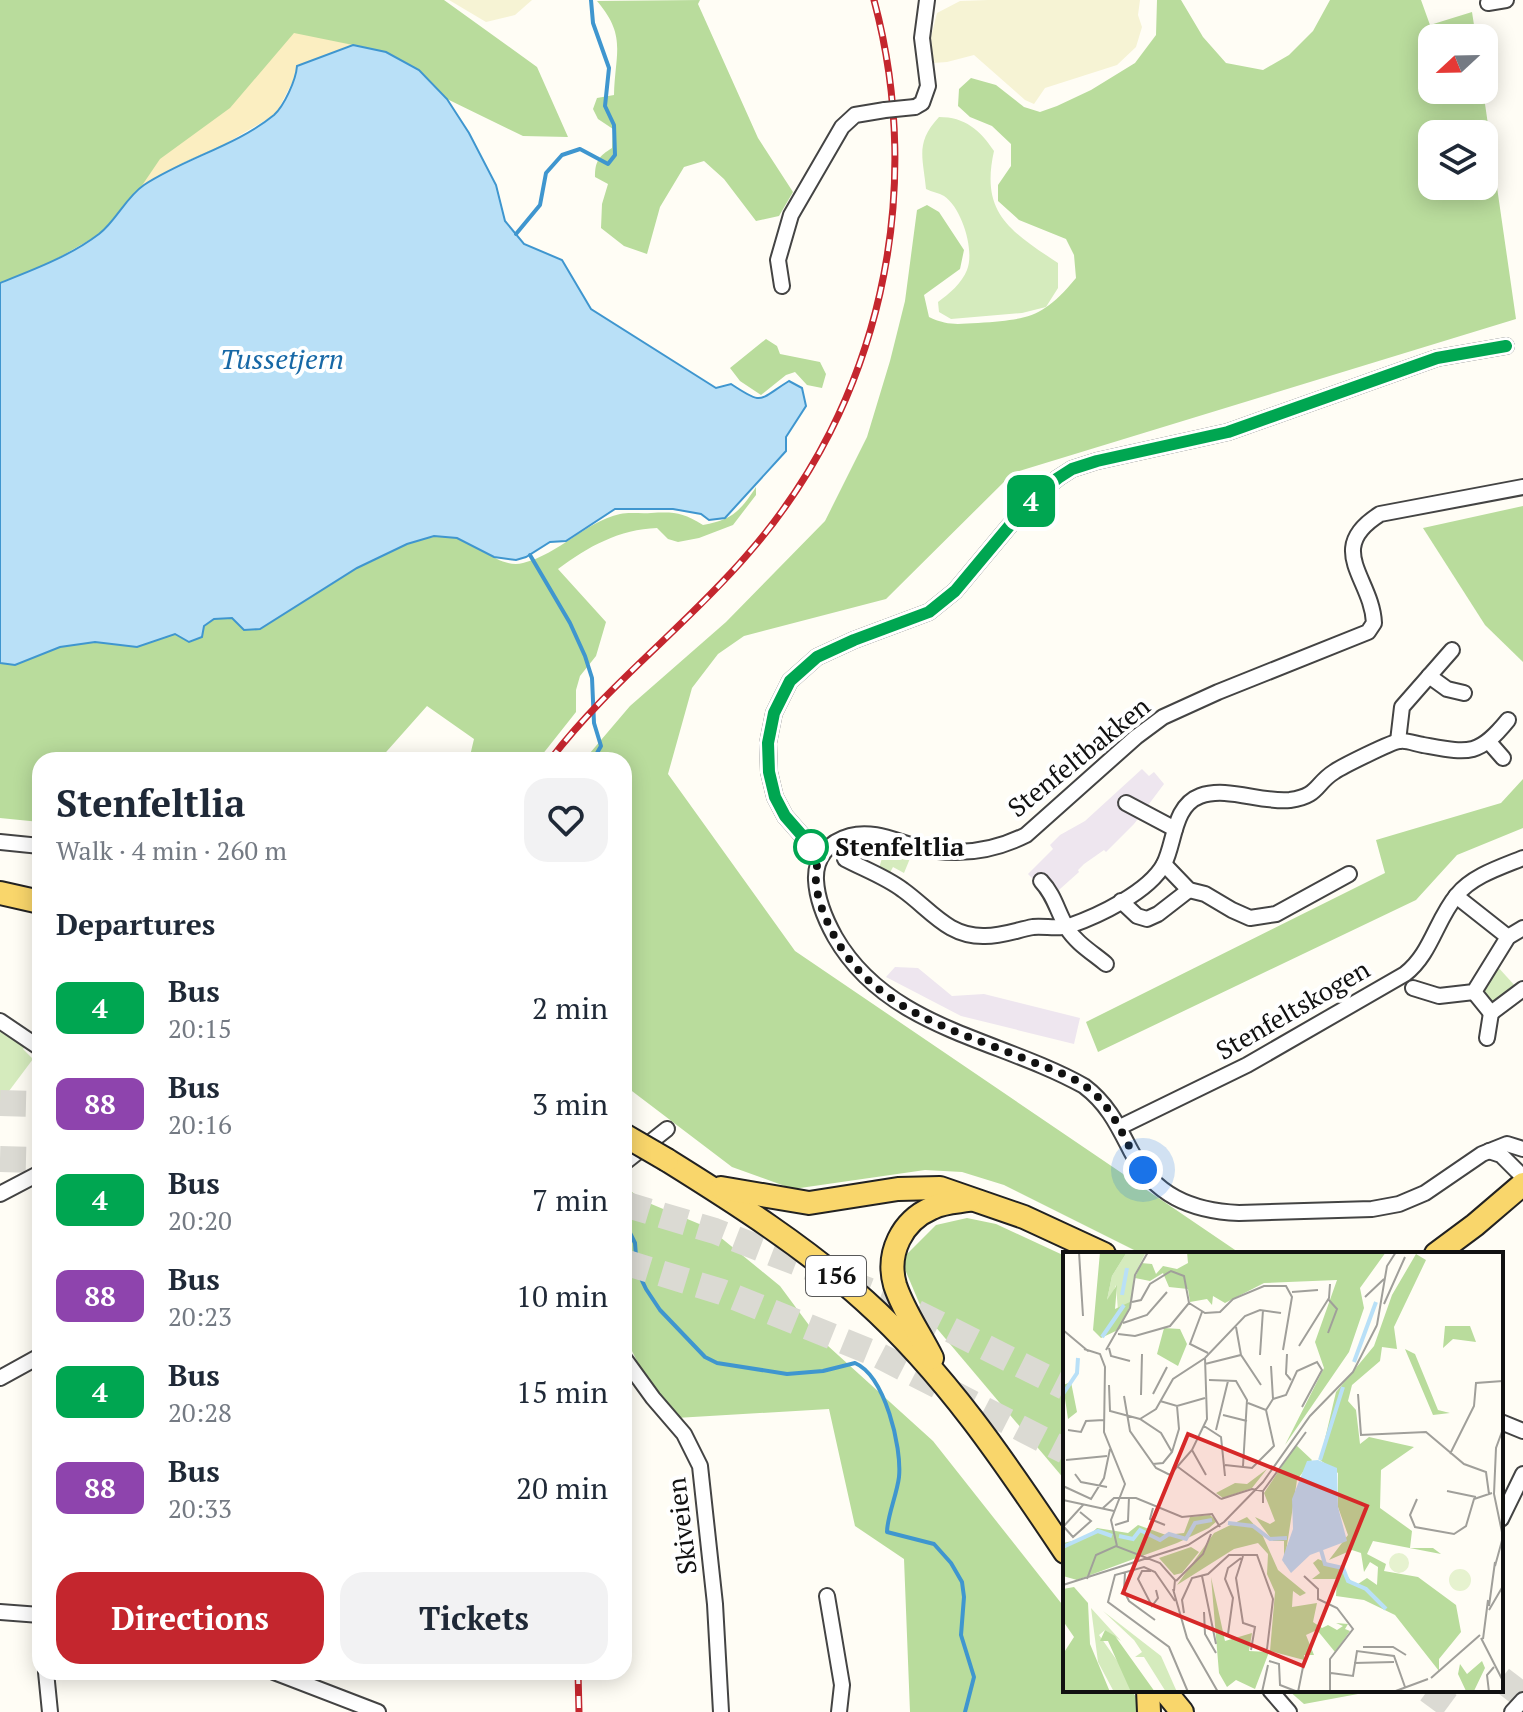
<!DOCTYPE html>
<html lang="en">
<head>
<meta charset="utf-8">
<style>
  body { margin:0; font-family:"PT Serif",serif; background:#f2f2f3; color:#1f2937; height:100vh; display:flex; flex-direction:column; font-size:30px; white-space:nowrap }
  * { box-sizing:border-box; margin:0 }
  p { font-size:26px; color:#747a83 }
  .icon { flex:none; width:44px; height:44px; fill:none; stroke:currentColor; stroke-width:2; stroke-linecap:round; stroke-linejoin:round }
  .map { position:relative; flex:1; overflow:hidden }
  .panel { position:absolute; left:32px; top:752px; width:600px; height:928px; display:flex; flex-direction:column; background:#fff; border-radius:24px; box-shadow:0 4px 20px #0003 }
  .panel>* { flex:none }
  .badge { padding:0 16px; border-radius:12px; font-size:28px; line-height:52px }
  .needle { width:52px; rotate:248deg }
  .buttons { position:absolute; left:1418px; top:24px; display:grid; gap:16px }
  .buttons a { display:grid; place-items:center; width:80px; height:80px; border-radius:16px; background:#fff; box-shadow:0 4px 20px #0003; font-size:40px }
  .you { position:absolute; width:40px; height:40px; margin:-20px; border:6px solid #fff; border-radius:50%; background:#1a73e8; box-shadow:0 0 0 12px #1a73e833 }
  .map>.badge { position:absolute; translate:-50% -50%; box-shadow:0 0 0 4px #fff }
  h2 { padding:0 24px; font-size:30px; line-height:72px }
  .round { display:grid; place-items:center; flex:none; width:84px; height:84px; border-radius:24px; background:#f2f2f3 }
  .overview { display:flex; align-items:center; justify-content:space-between; height:136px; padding:0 24px }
  h1 { font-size:38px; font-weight:700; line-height:60px }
  .primary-button { display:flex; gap:16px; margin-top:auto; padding:16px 24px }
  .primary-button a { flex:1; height:92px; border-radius:24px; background:#c4262e; color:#fff; font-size:32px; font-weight:700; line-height:92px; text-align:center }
  .primary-button a+a { background:#f2f2f3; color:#1f2937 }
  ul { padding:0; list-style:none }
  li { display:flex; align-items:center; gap:24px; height:96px; padding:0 24px }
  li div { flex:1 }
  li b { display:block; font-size:30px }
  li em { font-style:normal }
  li .badge { min-width:88px; font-weight:700; text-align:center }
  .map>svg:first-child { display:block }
  .industrial { fill:#eee6ef }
  .farmland { fill:#f6f3d4 }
  .green { fill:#d5ebbd }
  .forest { fill:#b9dc9c; fill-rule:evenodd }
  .sand { fill:#fbeec1 }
  .water { fill:#b9e0f7; stroke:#3f96cf; stroke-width:2 }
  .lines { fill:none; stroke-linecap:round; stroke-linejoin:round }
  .stream { stroke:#3f96cf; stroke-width:4 }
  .highway-tunnel { stroke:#dbdad3; stroke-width:26; stroke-dasharray:26 13; stroke-linecap:butt }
  .street-casing { stroke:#444; stroke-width:18 }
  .primary-casing { stroke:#222; stroke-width:26 }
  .street { stroke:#fff; stroke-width:14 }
  .primary { stroke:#f9d66b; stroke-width:22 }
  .rail-casing { stroke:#c4262e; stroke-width:7 }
  .rail { stroke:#fff; stroke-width:4; stroke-dasharray:12; stroke-linecap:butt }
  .street-bridge-casing { stroke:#444; stroke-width:18; stroke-linecap:butt }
  .primary-bridge-casing { stroke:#222; stroke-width:26; stroke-linecap:butt }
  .street-bridge { stroke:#fff; stroke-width:14 }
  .primary-bridge { stroke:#f9d66b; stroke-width:22 }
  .line-casing { stroke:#fff; stroke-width:18 }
  .line { stroke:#00a651; stroke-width:12 }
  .walk { stroke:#111; stroke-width:8; stroke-dasharray:0 14.4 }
  .stop-dot { fill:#fff; stroke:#00a651; stroke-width:4 }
  .labels { text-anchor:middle; stroke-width:8; stroke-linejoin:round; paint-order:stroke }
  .shield { fill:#fff; stroke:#585858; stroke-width:2 }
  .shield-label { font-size:24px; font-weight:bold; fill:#111 }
  .street-label { font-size:26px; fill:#111; stroke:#fff }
  .stop-label { font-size:26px; font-weight:bold; fill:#111; stroke:#fff; text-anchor:start }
  .water-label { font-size:28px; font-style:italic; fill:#1768a6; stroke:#fff }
  .inset-river { fill:none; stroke:#b9e0f7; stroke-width:4 }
  .inset-road { fill:none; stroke:#a09f9a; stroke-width:2 }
  .view { fill:#d62828; fill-opacity:0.15; stroke:#d62828; stroke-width:4 }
  .inset-edge { fill:none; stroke:#111; stroke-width:4 }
</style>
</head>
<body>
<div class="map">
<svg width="1523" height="1712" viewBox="0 0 1523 1712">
  <rect width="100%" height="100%" fill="#fffdf5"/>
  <g class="industrial">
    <polygon points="1142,769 1149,776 1154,772 1164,784 1134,824 1106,852 1104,850 1084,864 1078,870 1079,872 1051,897 1028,874 1053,849 1050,845 1060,835 1085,821"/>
    <polygon points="895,967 918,968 952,996 984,994 1080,1018 1074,1044 961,1016 886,977"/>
  </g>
  <g class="farmland">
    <polygon points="449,0 532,0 515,15 486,22"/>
    <polygon points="988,0 1140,0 1138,15 1142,27 1136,47 1117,65 1045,88 1034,104 1025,100 974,55 947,62 933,63 931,37 937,13 960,1"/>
  </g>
  <g class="green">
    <path d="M939,117C965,117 980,130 994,151C980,213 1010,231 1058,263V288L1046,307L1022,313L951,319L939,312L938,302C949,294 962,283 967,270C975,251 962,208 944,196C939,193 932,192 926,189C923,157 915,143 939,117Z"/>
    <polygon points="885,848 911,856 904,873 893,867 886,880 877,875"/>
    <polygon points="1497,966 1516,987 1493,1006 1481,991"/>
    <polygon points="0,1030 25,1047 23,1049 33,1059 0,1103"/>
  </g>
  <g class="forest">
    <polygon points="0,0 444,0 537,67 568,137 523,136 447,99 419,70 386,52 353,45 296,75 225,144 184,162 141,187 100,234 44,266 0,283"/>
    <path d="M700,0L698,4L758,138L793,192L779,216L756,221L724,179L704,161L684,167L660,207L647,254L624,246L601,228L602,204L608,184L595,177C595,161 599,156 612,148L613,129L598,119L593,109L597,98L614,95C615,53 627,36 597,1Z"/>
    <path d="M1157,0H1181L1203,37L1226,63L1263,70L1289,55L1313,31L1330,0H1421L1430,25L1472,12L1476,38H1432V90H1483L1516,319L1013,473L886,599L744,636L718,654L692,688L668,774L795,951L1241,1254H1142L1004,1185L962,1172L925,1170L793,1189L732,1167L624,1085V760H584L630,706L726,622L825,521L867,437L890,361L905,301L917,210L927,205L939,212L964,250L960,269L924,295L929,317C948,326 957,324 978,323C1028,319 1042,319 1076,278L1074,255L1066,239L1019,220L998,201V185L1011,166V144L992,126L970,117L958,106L959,89L971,78L996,85L1024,107L1040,112L1057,106L1091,90L1135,63L1156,35ZM1432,134H1484V186H1432Z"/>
    <polygon points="766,339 777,346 780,354 820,362 826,374 822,388 807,385 795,372 786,375 761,395 740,381 730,368"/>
    <path d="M756,487V495L733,525L699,538L678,542L668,539L657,528C620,529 587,547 558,569L606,622L596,656L580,676L576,690V712L538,760H469L474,739L427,706L379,760H40V822L0,818V663L15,665L60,647L95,642L137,647L163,636L204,626L214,619L232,618L244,629H260C302,601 406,526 456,537C478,543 499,569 523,563C559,554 585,522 620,514C630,512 641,514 651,513C674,512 682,512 703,525C731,520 740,512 756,487Z"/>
    <polygon points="1523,506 1523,662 1485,625 1423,528"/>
    <polygon points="1523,779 1523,828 1457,855 1416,900 1098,1052 1086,1022 1385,873 1376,840 1501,803"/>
    <polygon points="624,1186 644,1201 709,1228 780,1286 817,1336 933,1441 1065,1608 1065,1690 1130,1690 1151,1712 910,1712 904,1559 855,1526 829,1409 676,1418 638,1363 624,1335"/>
    <polygon points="967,1218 996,1224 1065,1256 1065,1480 923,1312 901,1260 936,1225"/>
    <polygon points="1288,1690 1357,1690 1358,1694 1304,1704"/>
  </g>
  <polygon class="sand" points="294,33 353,45 307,62 296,75 276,114 225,144 184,162 141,187 160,159 230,108"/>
  <path class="water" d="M353,45L386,52L419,70L447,99L469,133L496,185L505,221L524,244L562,260L591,309L716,388L731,384C764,406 758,400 789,381L802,388L806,406L786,437V451L725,518L709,520L701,514L673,509H615L566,541L550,542L526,557L516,560L494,557L457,538L434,536L407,544L357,568L260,629L244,630L232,618L214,619L204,626L202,637L189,642L175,634L137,647L95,642L60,647L15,665L0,663V283C33,270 70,256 99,234C116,221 126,197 144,185C185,158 236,146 274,115C284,106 296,80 297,66Z"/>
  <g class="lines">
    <g class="stream">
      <polyline points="516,234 540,205 546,173 562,155 580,149 608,164 615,155 614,125 605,106 609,68 593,23 591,0"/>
      <polyline points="530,555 570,623 585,656 592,678 594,723 601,746 593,760"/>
      <path d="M624,1221L635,1243L637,1270L646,1289L660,1310L705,1357L717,1363L787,1374L823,1371L855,1363C885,1376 902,1447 899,1477C897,1494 887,1517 887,1532L934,1544L951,1563L962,1582L964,1597L961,1635L974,1677L965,1712"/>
    </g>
    <g class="highway-tunnel">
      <polyline points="0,1103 40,1104"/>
      <polyline points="0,1159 40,1160"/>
      <polyline points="624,1204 715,1231 883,1296 1065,1387"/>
      <polyline points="624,1262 722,1292 878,1355 1065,1451"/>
      <polyline points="1501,1679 1523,1696"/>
      <polyline points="1428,1690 1458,1712"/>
    </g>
    <defs>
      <g id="street">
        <polyline points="1488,3 1506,0"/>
        <polyline points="915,107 922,103 928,86 922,38 927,0"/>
        <polyline points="782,286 778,260 791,215 842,127 855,115 885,110"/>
        <path d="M1523,487L1380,514C1324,549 1372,578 1374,623L1368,632L1218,692L1163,717L1136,737L1026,835C990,853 953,857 914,846C893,840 872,830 850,836C828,842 815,858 816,880C817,900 825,919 835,937C888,1029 998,1038 1084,1086C1108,1104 1118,1126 1131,1151C1154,1195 1191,1211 1239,1213L1372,1209L1399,1204L1425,1193L1482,1154L1507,1144L1523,1149"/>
        <polyline points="1429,676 1447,689 1464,693"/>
        <polyline points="1398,741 1402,707 1452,650"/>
        <polyline points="1489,742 1503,758"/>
        <polyline points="1126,803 1175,829"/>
        <polyline points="0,842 40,846"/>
        <polyline points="820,856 785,816 775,797 769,772 768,743 774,713 790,681 817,657 854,640 929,612 955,591 1031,500 1058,478 1072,469 1097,461 1228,432 1437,358 1506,346"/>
        <path d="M845,859C864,869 886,877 903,890C931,910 948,937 985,936C1002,936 1017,930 1033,927C1045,926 1058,929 1069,926C1098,916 1149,892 1164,864C1175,843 1173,806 1200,796C1227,786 1261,803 1290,800C1319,796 1315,784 1334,772C1341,767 1393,741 1400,741C1407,740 1416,744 1423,745C1468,753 1478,757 1508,720"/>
        <polyline points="1164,864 1189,890 1205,894 1232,910 1250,918 1276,914 1349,874"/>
        <path d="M1041,881C1055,896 1057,911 1067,928C1076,943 1093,953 1106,964"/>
        <polyline points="1456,896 1508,937"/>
        <polyline points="1121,901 1137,916 1147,919 1158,914 1189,890"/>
        <polyline points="1413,988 1439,996 1474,992 1508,937 1523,928"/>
        <polyline points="1474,992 1491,1013 1523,989"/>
        <polyline points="0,1021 40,1048"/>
        <polyline points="1487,1038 1491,1013"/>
        <path d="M1120,1127L1247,1065L1405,974C1431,954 1436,920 1457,895C1472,876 1501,867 1523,858"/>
        <polyline points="1489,1151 1501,1155 1523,1177"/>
        <polyline points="624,1163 667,1129"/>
        <polyline points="0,1194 40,1173"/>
        <polyline points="624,1358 653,1398 684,1434 700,1466 715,1604 721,1712"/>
        <polyline points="0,1378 40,1356"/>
        <polyline points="1501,1422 1523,1431"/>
        <polyline points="1501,1519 1523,1474"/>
        <polyline points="827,1596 842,1685 839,1712"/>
        <polyline points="0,1612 40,1615"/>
        <polyline points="46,1672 50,1712"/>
        <polyline points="274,1672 378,1712"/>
        <polyline points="1270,1690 1289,1712"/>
        <polyline points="1512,1712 1523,1700"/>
      </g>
      <g id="primary">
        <polyline points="0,893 40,902"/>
        <path d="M667,1160C736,1203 805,1247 865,1301C945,1373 1005,1462 1065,1552"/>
        <polyline points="721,1188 809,1203 898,1189 940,1188 1024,1217 1104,1254"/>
        <polyline points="1436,1254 1475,1225 1523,1184"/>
        <path d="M932,1358C920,1334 903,1310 895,1285C886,1253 902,1221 932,1208C943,1202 956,1202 969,1200"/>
        <polyline points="1148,1690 1149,1712"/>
        <polyline points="1164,1690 1182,1712"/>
      </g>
    </defs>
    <use href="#street" class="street-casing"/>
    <use href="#primary" class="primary-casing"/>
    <use href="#street" class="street"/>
    <use href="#primary" class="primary"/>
    <defs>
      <g id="rail">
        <path d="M550,760C608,684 685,627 747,555C880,404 926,194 874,0"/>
        <polyline points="578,1672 579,1712"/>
      </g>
    </defs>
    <use href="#rail" class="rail-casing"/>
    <use href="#rail" class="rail"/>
    <defs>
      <polyline id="street-bridge" points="885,110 915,107"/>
      <polyline id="primary-bridge" points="624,1135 667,1160"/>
    </defs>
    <use href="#street-bridge" class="street-bridge-casing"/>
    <use href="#primary-bridge" class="primary-bridge-casing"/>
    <use href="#street-bridge" class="street-bridge"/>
    <use href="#primary-bridge" class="primary-bridge"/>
  </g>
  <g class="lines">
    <defs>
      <polyline id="line" points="820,856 785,816 775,797 769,772 768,743 774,713 790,681 817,657 854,640 929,612 955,591 1031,500 1058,478 1072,469 1097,461 1228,432 1437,358 1506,346"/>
    </defs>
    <use href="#line" class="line-casing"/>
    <use href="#line" class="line"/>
    <path class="walk" d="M811,847L809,845L820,856C811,877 818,901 827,921C865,1009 949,1027 1030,1061C1049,1068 1069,1075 1085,1086C1115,1107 1124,1142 1143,1170"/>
  </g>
  <circle class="stop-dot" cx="811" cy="847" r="16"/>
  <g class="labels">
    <rect class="shield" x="806" y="1256" width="60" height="40" rx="6"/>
    <g class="shield-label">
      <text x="836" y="1284">156</text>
    </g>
    <g class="street-label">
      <text transform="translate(1079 757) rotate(-39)" y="9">Stenfeltbakken</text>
      <text transform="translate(1293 1010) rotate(-30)" y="9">Stenfeltskogen</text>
      <text transform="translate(682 1526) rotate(-97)" y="9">Skiveien</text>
    </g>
    <g class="stop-label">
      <text x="835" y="856">Stenfeltlia</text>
    </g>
    <g class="water-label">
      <text x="282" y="369">Tussetjern</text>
    </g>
  </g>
  <g transform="translate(1063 1252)">
    <rect width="440" height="440" fill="#fffdf5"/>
    <path d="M83,0L71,24L69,49L55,59L53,33L46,52L44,48L49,24L64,0ZM28,356L58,389L42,378L36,383L65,424L68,440H51L35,410ZM40,359L98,404L114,440H103L81,405H72L79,400L71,388Z" fill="#d5ebbd"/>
    <path d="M37,0H64L49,24L44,48L54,33L52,57L69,49L57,77L38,86L30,78ZM124,0H323L297,36L301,56L286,100L222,193L261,116L252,90L274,28L201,31L162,51L150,44L149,53L144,47L127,50L125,37L106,35L100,21L87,29L72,26L78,11L89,12L93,22L100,14L114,17L125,11ZM353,2L363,8L331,75L334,97L319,95L317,109L289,133L285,149L293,158L297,192L306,185L351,195L318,218L317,256L349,279L347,296H370L378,302L310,289L304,302L323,312L321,319L355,325L393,353L398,380L376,407V419L332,363L301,348L273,344L274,327H249L257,321L250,311L255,307L279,317L292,334L304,326L314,333L315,315L307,310L301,320L298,301L289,298L266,308L285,283L275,255V221L257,208L273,140L311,94L329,43ZM382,74H407L413,90L390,87L380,96ZM101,76L117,77L124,92L115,114L94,102ZM342,97L352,102L375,158L387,161L370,163ZM8,130L14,160L5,167L0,133ZM233,193L249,208L234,228L221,313V289H210L192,265L207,272L212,269L201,241ZM204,217L189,236L160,246L153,241L172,231L184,232ZM147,263L154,269L146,276L114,291L14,328L0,324V291L23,286L34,276L65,281L75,273L103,283L121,281L127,265ZM184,265L198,280L215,318L243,341L237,344L230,339L229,355L254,351L250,370L259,376L265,373L274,378L280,374L273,371L285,372L282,377L287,379L272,400L254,378L243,383L251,403H241V408L207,399L212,340L204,322L205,302L195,291L171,297L114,333L151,281ZM128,295L136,300L119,321L111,323L96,306ZM148,325L162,389L189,381L186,399L206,400L192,437L173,428L164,435L156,421ZM11,335L25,351L27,392L47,440H0V402L11,385L0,369V337ZM42,378L52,384L92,440H68L45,389H37ZM419,409L422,416L411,439H403L395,422L397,412L404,422Z" fill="#b9dc9c"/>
    <path d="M326 311a10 10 0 1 1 20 0a10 10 0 1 1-20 0ZM386 328a11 11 0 1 1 22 0a11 11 0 1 1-22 0Z" fill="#e6f2cf"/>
    <path d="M255,208L274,216L275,255L284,289L247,303L228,321L219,308L230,277L229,247L244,209Z" fill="#b9e0f7"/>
    <path class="inset-river" d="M59,43L64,16M39,85L61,53M291,110L313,50M0,142L14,121L15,106M257,208L280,135M165,271L190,274L207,287L224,286M56,284L70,287L77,278L97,288L106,282L123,287L132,271L149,268M0,295L35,279L49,284M258,298L262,312L280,316L285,329L303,337L323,357"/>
    <path class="inset-road" d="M16,0L20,64M229,40L255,38M302,45L321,27M265,47L274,57L265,81M69,50L78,48L87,32L108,19L121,24L126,51L142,61L157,60L170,47L201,34H223L229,45L220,98M321,52L342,5M139,60L127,92L145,101M60,71L84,63L104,40M314,73L324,14L333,0M173,75L178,103M0,78L25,99M55,82L72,84L107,74L126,51M236,94L266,46L267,32M46,96L48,104L67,109M21,97L37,102L42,115L41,180L62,232L48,268L54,294M43,98L67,56L72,23L85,0M224,102L223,122L228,128M197,103L200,58M142,112L178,103L198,133M146,128L173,129L184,148L180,214M46,133L47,159L77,167L98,181L109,200M90,142L104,115M295,142L298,183M78,143L79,102M61,144L67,179L93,216L107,223L129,198L144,167L142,106M210,147L223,143L234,119L254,110L259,118L239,155M97,149L114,154L142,146M203,158L210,147L208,114M160,163L184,169M77,167L93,157L110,127L142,106L182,64L197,58L218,61M141,174L158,185L162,224M5,178L18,180L23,169L41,168M153,178L165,129M297,183L363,180L401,212L423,220L426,242M129,198L143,223M440,201V236M387,202L411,154L413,131L440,129M3,208L44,204M90,212L100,211L109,200L116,177L114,154M162,213L189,216L211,194L203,158L185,151M115,215L158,247M12,222L18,230L44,235M0,234L28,247L41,226L47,197M200,239L243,180M384,239L413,245M158,247L189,237L200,239V251M354,247L347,263L352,275L391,282L403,274L411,247L429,241M0,248L51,259M40,256L51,246H73L119,265L149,262L157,275M90,256L87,267L102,273M52,273L65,269L66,245M0,275L20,253M1,275L10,285L28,269L17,260M180,304L173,326L180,371L192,375L188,398M432,314L440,285L431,242L433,196L440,177M88,319H79L75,327L89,354L95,346L93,338M62,321L61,339L66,349L92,368M139,324L153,392M241,324L255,337V347L274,356L290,377L267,407V440M24,327L33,303L53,294L97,311L112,328L111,339M113,329L140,302L148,282M0,333L125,293L161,270L200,230L247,164L290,120L314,73M110,337L124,386L155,440M112,349L92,320L81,315L52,323L45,350L106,395L125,440M426,354L432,310M426,358L440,334M141,360L142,382L153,401M121,361L119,348L129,326L145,322L166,303H194L210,347L204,397M165,382L170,346L162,327L165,316L178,306M418,386L440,429M420,387L425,348M300,395H330L343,403M206,409L216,412L217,433L235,440M291,411L331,410M268,421L290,424L294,399L331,404L342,435M368,426L417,383M199,440L205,413M235,440L241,410M330,440L365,427M426,440L424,423L431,415"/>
    <path class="view" d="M125,182L304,254L240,414L60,341Z"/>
    <rect width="440" height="440" class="inset-edge"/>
  </g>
</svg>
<div class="buttons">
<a><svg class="needle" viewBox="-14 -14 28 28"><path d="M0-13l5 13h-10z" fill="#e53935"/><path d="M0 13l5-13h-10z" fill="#747a83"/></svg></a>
<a><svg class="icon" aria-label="layers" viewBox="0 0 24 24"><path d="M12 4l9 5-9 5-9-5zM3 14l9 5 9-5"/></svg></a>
</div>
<div class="you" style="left:1143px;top:1170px"></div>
<b class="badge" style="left:1031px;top:501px;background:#00a651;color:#fff">4</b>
<section class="panel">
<div class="overview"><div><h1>Stenfeltlia</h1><p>Walk · 4 min · 260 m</p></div><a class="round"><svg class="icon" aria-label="heart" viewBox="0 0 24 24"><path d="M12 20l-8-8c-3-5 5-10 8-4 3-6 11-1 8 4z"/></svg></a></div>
<h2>Departures</h2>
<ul>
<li><span class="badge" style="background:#00a651;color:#fff">4</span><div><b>Bus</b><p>20:15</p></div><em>2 min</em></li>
<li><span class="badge" style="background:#8e44ad;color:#fff">88</span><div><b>Bus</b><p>20:16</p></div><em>3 min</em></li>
<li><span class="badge" style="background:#00a651;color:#fff">4</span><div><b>Bus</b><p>20:20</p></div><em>7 min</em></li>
<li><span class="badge" style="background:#8e44ad;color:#fff">88</span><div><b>Bus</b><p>20:23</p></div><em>10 min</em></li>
<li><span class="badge" style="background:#00a651;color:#fff">4</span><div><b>Bus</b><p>20:28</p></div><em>15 min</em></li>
<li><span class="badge" style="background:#8e44ad;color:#fff">88</span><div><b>Bus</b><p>20:33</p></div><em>20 min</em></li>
</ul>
<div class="primary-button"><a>Directions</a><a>Tickets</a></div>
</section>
</div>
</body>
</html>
